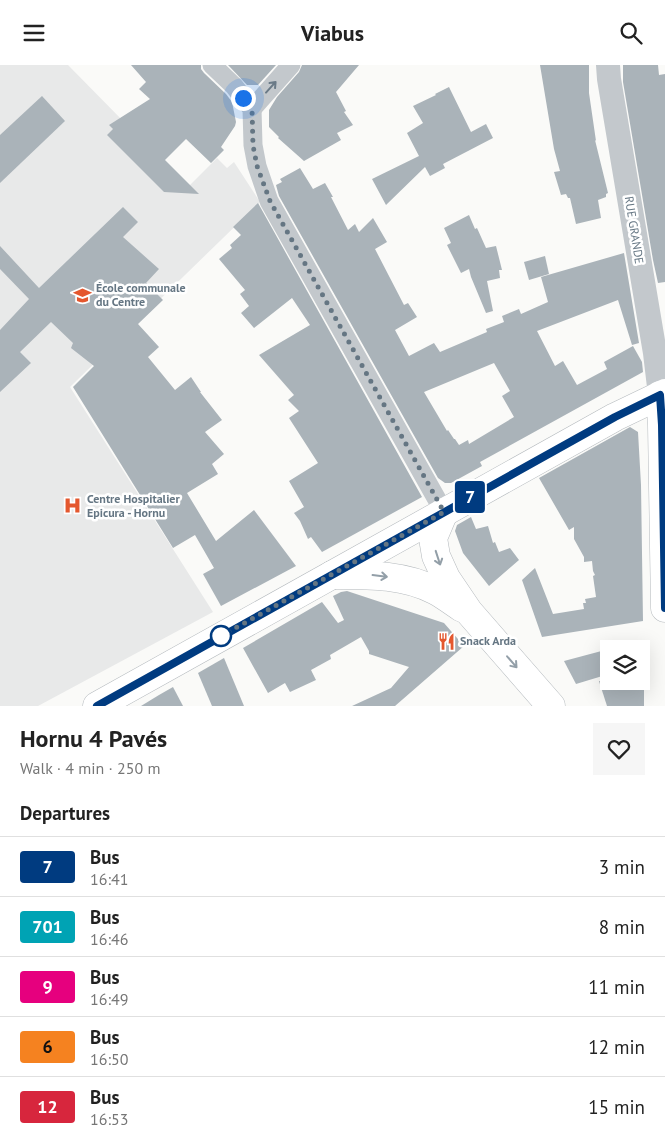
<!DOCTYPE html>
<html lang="en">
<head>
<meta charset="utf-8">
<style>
  body { margin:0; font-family:"PT Sans",sans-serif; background:#f6f6f6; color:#222; height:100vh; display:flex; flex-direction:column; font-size:19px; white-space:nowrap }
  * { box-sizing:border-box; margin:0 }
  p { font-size:16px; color:#767676 }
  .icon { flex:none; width:28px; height:28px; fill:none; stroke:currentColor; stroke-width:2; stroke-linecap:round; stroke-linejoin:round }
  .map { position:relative; height:641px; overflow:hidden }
  .side { display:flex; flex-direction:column; background:#fff; flex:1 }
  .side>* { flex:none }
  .badge { padding:0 10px; border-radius:4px; font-size:18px; line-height:32px }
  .tools { position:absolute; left:600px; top:575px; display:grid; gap:10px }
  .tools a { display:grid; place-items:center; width:50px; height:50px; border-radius:0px; background:#fff; box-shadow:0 5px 20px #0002; font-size:25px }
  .you { position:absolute; width:25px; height:25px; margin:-12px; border:4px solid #fff; border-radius:50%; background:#1a73e8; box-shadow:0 0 0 8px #1a73e833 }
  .map>.badge { position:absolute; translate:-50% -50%; box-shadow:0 0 0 2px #fff }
  h2 { padding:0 20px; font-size:19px; line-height:45px }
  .round { display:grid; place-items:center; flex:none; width:52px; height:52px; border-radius:0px; background:#f6f6f6 }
  .head { display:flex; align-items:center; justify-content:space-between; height:85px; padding:0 20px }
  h1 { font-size:24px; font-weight:800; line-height:38px }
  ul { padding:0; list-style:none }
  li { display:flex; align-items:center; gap:15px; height:60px; padding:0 20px; border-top:1px solid #e0e0e0 }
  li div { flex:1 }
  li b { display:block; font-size:19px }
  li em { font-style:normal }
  li .badge { min-width:55px; font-weight:700; text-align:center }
  header { display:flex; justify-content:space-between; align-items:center; height:65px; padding:0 20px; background:#fff; font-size:22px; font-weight:800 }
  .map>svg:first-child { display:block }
  .built { fill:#e8e9e9 }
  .building { fill:#aab3b9; fill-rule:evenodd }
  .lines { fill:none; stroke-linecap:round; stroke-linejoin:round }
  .primary-casing { stroke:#b5babe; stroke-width:29 }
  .minor { stroke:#c3c8cc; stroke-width:19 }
  .tertiary { stroke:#c3c8cc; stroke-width:24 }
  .primary { stroke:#fff; stroke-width:28 }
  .oneway { stroke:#6a7a87 }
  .oneway2 { stroke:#939fa8 }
  .line-casing { stroke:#fff; stroke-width:11 }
  .line { stroke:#003b80; stroke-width:8 }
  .walk { stroke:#657683; stroke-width:5; stroke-dasharray:0 9 }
  .stop-dot { fill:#fff; stroke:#003b80; stroke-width:2.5 }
  .labels { text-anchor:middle; stroke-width:5; stroke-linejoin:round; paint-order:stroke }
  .street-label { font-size:12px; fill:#657683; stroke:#fff }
  .poi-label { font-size:12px; font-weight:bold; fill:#657683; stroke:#fff; text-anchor:start }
</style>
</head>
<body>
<header><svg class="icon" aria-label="menu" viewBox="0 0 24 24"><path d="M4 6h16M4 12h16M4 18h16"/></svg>Viabus<svg class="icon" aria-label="search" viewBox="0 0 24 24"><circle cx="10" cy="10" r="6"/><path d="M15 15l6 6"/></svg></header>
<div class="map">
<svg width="665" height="641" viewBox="0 0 665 641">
  <rect width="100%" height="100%" fill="#fafaf8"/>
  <polygon class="built" points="0,0 68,0 188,122 217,93 227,103 234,97 260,137 70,322 213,547 38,641 0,641"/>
  <g class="building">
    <polygon points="131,0 201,0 201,4 204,8 226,29 232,37 236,57 235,61 221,82 224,85 211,98 186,74 165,95 199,129 164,127 107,70 113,64 109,60 150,34 139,24 146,17"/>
    <polygon points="228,0 276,0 258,20 247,20"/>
    <polygon points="302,0 359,0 336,27 346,46 344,47 353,60 337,68 341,75 304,96 278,73 279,72 269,62 269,45 277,32 299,7"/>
    <polygon points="540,0 589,0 589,28 596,76 595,75 608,128 606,129 606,132 598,135 601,153 576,159 570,133 568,133 566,129 561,130 554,107 560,106 554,84"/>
    <polygon points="623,0 658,0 659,10 665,9 665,217 658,218 653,195 623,17"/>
    <polygon points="449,22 471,67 486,59 493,73 443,99 445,103 430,111 425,102 386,140 372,114 419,91 407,68 423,58 413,41 436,30 435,29"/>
    <polygon points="42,31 65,56 0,118 0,70"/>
    <path d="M300,103L313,124L325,118L333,132H331L348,165L355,159L359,167L373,153L387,177L375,184L404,240L408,238L417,252L395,265L409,291L434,278L440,287L487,267L486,264L504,257L502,251L519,244L521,249L548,237L541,212L624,188L639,278L632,280L618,235L537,266L555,301L563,296L577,320L607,304L604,297L633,281L642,297L643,307L480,397L482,401L451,418H445L438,413L279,131L276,120L282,117L280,114ZM494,298L510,326L502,331L514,352L469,379L468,375L459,380L455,374H454L448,365L447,366L424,327Z"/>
    <polygon points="258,138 422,432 322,487 311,472 308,474 300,456 294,448 304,442 289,416 318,398 289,353 299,346 288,335 294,330 259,290 310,260 292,233 254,263 241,248 249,241 240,229 245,225 219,194 232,183 230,180 241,170 233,162"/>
    <polygon points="123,142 138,157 123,172 159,204 146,218 163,235 138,259 159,282 148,292 175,325 191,312 201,327 200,327 222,355 205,367 224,389 212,399 218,409 187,428 216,476 254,445 296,501 221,541 203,509 214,503 195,470 173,483 73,322 94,301 71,283 73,278 51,257 20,287 31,298 0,327 0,265 29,234 0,204 0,181 39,223"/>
    <polygon points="469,150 475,164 477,163 486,183 496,181 502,205 499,205 500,213 487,216 493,246 486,248 471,212 469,204 461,208 447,180 451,178 444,163"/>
    <polygon points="545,191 549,209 529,215 524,197"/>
    <polygon points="630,362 638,367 641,420 643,556 542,572 522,515 535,503 553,549 584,544 583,538 586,538 585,534 596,532 593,511 595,510 593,506 592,496 584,497 584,492 574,474 574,462 569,465 539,413"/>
    <polygon points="471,452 476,464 488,461 493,478 495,477 499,487 510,483 519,495 489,521 463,488 455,466 457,460"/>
    <polygon points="347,526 444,558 464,581 395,641 352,641 391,623 409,602 369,589 369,586 361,572 330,590 331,594 311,605 316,615 290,627 285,618 268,628 243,583 322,537 338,558 344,555 333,531 341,527"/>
    <polygon points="609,584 609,609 576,619 564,596"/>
    <polygon points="224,593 244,641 212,641 198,608"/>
    <polygon points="599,616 644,616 644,641 607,641"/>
    <polygon points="173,622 183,641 141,641 159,630"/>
  </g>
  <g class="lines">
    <defs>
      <g id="primary">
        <polyline points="660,330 662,360 665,543"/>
        <polyline points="444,447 433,473 436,491 446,513 469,547 551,641"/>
        <path d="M332,510C367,510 404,509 436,526C445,531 453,537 462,543"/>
        <polyline points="97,641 615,352 665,328"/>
      </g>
    </defs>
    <use href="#primary" class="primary-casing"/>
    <g class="minor">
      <polyline points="212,0 234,21 252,44 253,80 257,101 269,136 444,447"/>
      <polyline points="252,44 291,0"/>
    </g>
    <polyline class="tertiary" points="608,0 609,14 655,288 660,330"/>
    <use href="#primary" class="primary"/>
  </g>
  <defs><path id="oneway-shaft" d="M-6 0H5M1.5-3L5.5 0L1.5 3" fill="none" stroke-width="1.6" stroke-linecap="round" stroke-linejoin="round" transform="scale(1.25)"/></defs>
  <use class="oneway" href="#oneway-shaft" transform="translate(271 22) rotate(-48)"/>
  <g class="oneway2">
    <use href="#oneway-shaft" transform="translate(438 493) rotate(72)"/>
    <use href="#oneway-shaft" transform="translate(380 511) rotate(7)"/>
    <use href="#oneway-shaft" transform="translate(512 597) rotate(49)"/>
  </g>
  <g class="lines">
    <defs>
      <polyline id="line" points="97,641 615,352 660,330 662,360 665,543"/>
    </defs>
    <use href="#line" class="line-casing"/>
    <use href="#line" class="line"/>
    <polyline class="walk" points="221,571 444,447 270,136 257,101 253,80 252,44 243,33"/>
  </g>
  <defs>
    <symbol id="school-bare" viewBox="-9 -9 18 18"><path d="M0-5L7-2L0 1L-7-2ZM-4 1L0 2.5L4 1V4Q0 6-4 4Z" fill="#e4572e" stroke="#fff" stroke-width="2.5" paint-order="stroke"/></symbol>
    <symbol id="hospital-bare" viewBox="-9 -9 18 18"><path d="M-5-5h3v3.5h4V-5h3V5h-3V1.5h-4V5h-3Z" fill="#e4572e" stroke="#fff" stroke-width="2.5" paint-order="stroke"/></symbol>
    <symbol id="restaurant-bare" viewBox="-9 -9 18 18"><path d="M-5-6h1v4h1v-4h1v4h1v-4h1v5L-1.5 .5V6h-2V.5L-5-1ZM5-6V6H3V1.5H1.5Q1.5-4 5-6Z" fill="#e4572e" stroke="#fff" stroke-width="2.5" paint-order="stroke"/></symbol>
  </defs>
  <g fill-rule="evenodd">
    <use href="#school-bare" x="70" y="218" width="25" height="25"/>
    <use href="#hospital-bare" x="60" y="428" width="25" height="25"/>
    <use href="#restaurant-bare" x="434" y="564" width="25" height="25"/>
  </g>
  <circle class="stop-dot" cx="221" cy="571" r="10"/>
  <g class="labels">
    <g class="street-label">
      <text transform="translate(634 165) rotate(81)" y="4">RUE GRANDE</text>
    </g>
    <g class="poi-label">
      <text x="96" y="227">École communale<tspan x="96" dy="14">du Centre</tspan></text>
      <text x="87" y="438">Centre Hospitalier<tspan x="87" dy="14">Epicura - Hornu</tspan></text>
      <text x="460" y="580">Snack Arda</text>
    </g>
  </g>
</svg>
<div class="tools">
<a><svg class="icon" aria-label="layers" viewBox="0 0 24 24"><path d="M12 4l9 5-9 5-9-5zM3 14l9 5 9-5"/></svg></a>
</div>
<div class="you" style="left:243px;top:33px"></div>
<b class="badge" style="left:470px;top:432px;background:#003b80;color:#fff">7</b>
</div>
<section class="side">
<div class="head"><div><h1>Hornu 4 Pavés</h1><p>Walk · 4 min · 250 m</p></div><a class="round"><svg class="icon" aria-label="heart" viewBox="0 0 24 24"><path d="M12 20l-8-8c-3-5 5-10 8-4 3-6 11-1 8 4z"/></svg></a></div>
<h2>Departures</h2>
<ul>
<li><span class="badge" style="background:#003b80;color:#fff">7</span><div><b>Bus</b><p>16:41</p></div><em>3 min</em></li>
<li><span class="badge" style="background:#00a3b4;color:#fff">701</span><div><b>Bus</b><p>16:46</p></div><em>8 min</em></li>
<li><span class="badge" style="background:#e6007e;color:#fff">9</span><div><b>Bus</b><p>16:49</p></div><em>11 min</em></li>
<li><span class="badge" style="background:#f58220;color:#111">6</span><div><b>Bus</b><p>16:50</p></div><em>12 min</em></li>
<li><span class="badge" style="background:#d7263d;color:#fff">12</span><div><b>Bus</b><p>16:53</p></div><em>15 min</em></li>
</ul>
</section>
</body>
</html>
